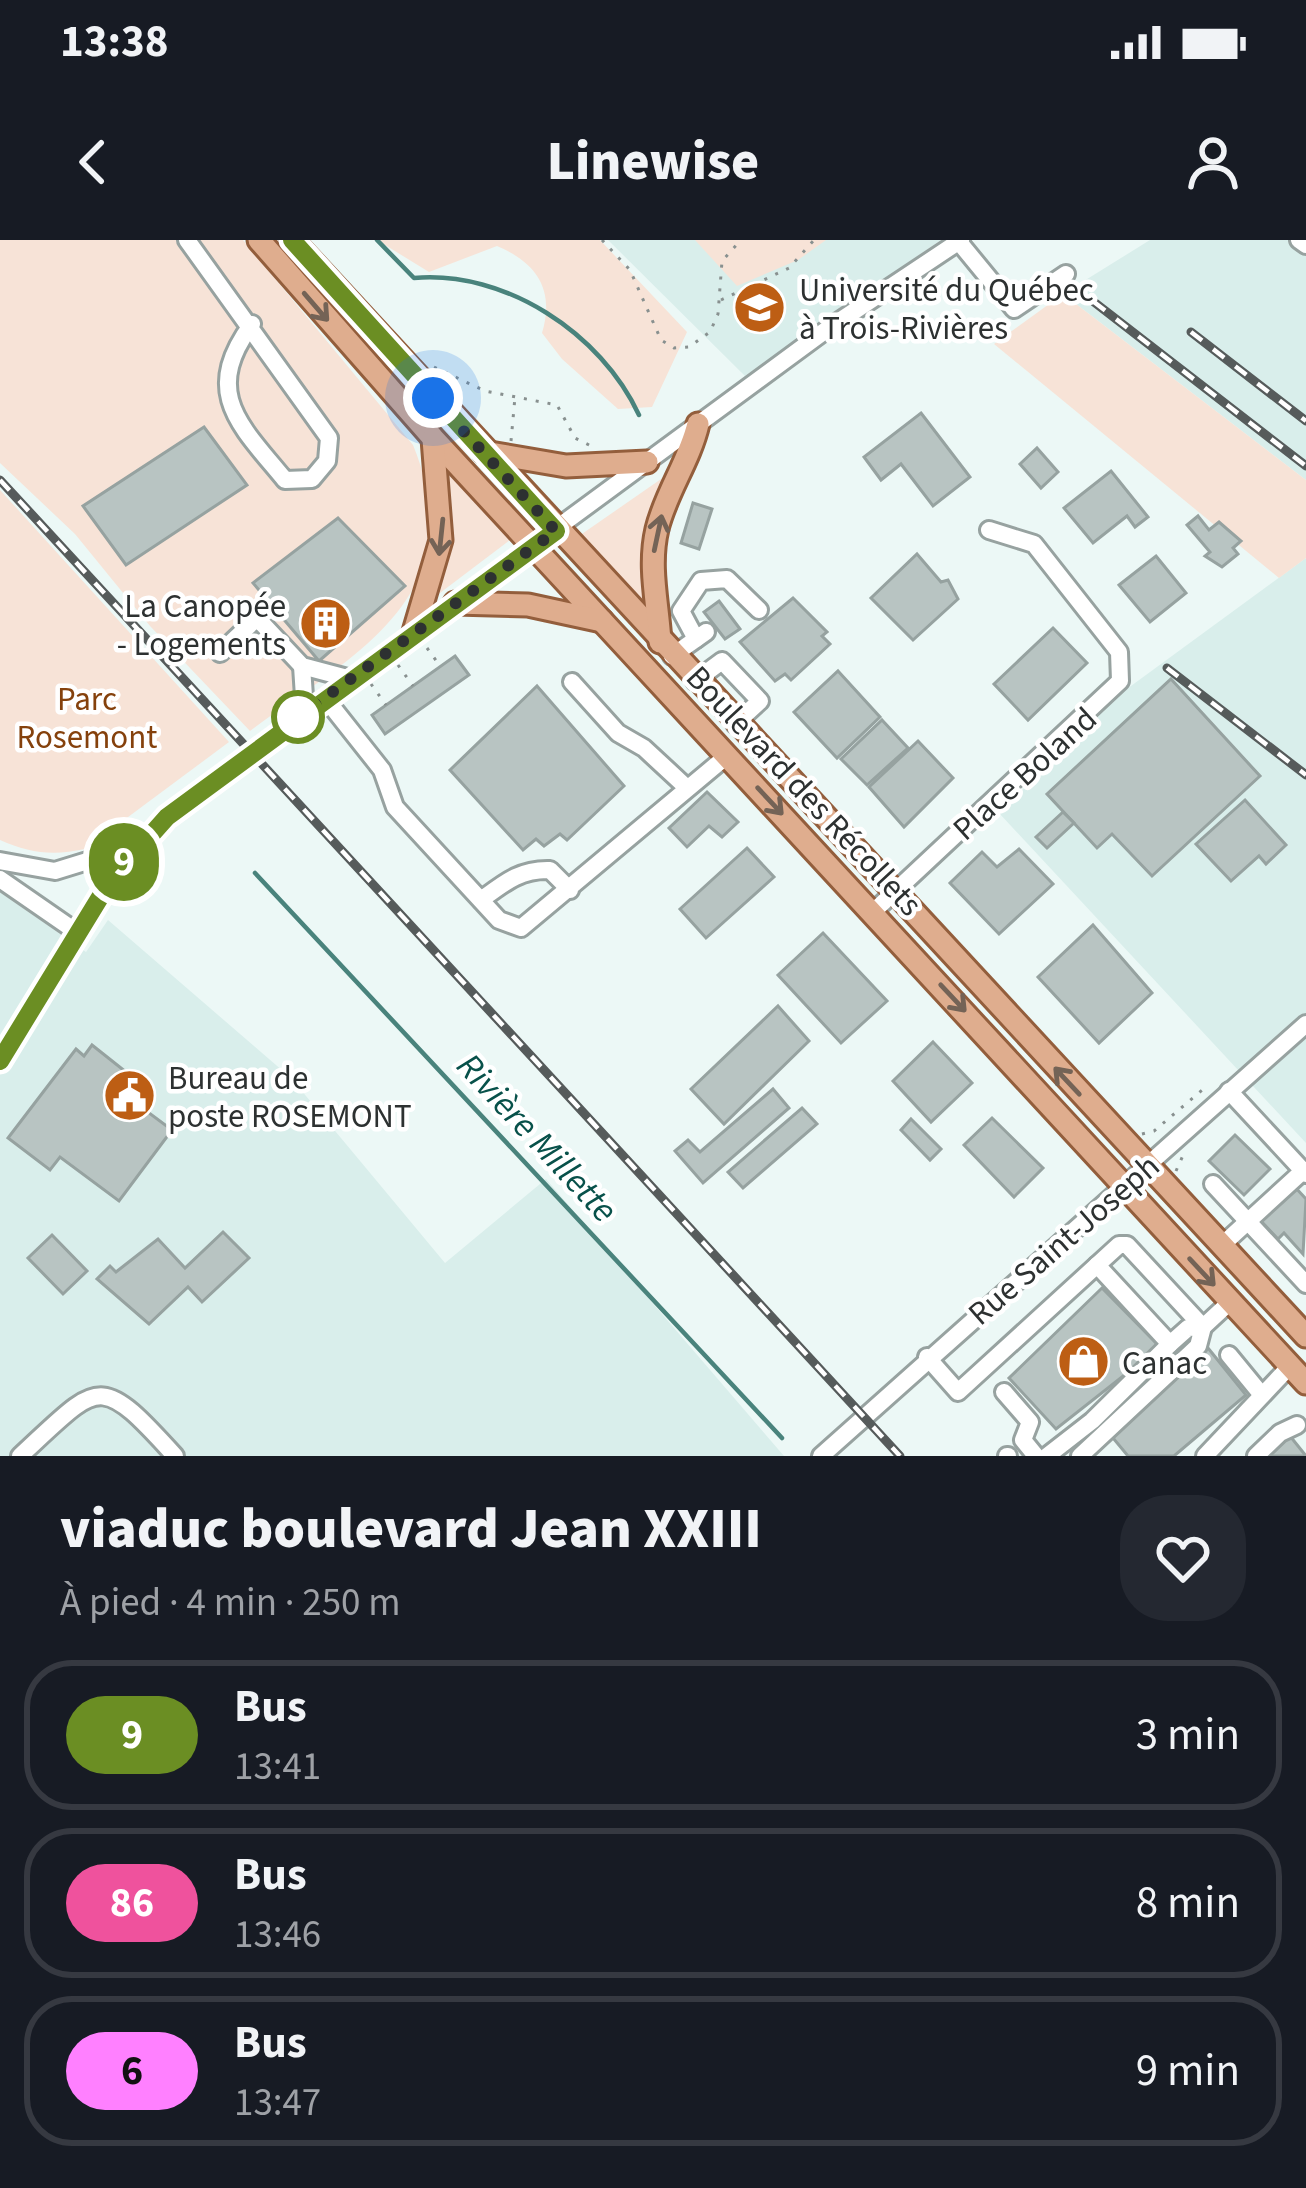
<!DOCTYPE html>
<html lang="fr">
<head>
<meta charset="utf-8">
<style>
  body { margin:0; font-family:"Source Sans 3",sans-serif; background:#242831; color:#f1f3f6; height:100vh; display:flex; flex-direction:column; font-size:45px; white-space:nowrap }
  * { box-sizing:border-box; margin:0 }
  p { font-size:39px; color:#9ea1a6 }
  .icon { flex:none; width:66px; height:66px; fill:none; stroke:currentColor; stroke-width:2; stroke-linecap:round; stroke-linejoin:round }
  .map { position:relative; height:1216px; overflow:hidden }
  .sheet { display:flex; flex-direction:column; background:#171b24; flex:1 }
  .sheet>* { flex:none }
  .badge { padding:0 24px; border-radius:39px; font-size:42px; line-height:78px }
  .you { position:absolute; width:60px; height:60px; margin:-30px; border:9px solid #fff; border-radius:50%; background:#1a73e8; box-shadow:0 0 0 18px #1a73e833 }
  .map>.badge { position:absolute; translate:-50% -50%; box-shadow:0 0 0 6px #fff }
  .round { display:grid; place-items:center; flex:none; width:126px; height:126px; border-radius:48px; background:#242831 }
  .headline { display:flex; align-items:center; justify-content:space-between; height:204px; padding:0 60px }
  h1 { font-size:57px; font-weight:800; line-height:90px }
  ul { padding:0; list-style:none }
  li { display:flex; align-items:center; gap:36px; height:150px; margin:0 24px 18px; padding:0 36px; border:6px solid #363941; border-radius:48px }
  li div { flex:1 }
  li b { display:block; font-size:45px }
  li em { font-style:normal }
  li .badge { min-width:132px; font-weight:700; text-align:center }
  .status { display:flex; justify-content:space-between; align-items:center; height:84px; padding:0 60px; background:#171b24; direction:ltr }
  .status svg { height:33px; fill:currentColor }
  header { display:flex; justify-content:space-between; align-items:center; height:156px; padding:0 60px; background:#171b24; font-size:54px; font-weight:800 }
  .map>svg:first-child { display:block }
  .built { fill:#d9eeeb }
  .green { fill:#f7e3d7 }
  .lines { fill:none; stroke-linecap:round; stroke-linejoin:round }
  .stream { stroke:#49837c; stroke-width:4.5 }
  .building { fill:#b8c4c2; stroke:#96a2a0; stroke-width:3 }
  .minor-casing { stroke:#97a2a0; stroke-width:22 }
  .major-casing { stroke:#935e3c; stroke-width:27 }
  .path { stroke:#88908f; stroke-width:3; stroke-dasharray:3 9; stroke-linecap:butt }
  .minor { stroke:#fff; stroke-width:16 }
  .major { stroke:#dfad8e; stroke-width:21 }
  .rail-casing { stroke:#565b5b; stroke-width:9 }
  .rail { stroke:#fff; stroke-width:4.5; stroke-dasharray:14; stroke-linecap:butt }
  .oneway { stroke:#746356 }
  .line-casing { stroke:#fff; stroke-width:27 }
  .line { stroke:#6b8e23; stroke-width:18 }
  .walk { stroke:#2d3131; stroke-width:12; stroke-dasharray:0 21.6 }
  .stop-dot { fill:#fff; stroke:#6b8e23; stroke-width:6 }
  .labels { text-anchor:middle; stroke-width:9; stroke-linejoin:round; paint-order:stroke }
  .poi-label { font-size:33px; fill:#2d3131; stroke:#fff; text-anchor:start }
  .park-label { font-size:33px; fill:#85410c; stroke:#fff }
  .street-label { font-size:33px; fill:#2d3131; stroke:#fff }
  .water-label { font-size:36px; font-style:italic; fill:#08514a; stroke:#fff }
</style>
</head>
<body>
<div class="status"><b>13:38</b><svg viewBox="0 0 49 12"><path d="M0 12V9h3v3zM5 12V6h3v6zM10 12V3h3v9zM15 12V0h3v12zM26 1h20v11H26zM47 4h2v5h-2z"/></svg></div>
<header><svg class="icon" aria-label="back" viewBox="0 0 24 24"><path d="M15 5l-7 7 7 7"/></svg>Linewise<svg class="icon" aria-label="person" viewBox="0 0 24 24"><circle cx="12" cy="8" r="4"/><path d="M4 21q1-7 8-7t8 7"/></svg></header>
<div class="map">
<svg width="1306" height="1216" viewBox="0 0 1306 1216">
  <rect width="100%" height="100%" fill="#ecf8f6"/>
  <g class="built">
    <polygon points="608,0 941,0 745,136"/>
    <polygon points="1150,0 1306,0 1306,240 1063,54"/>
    <polygon points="1306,318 1306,903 999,573 1120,454"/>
    <polygon points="0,652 86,712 108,680 291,838 445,1023 546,939 784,1216 0,1216"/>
  </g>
  <g class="green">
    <path d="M0,0H243L413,205C475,357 356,413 250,491L150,386L75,294L0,223Z"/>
    <path d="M377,0H600L687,92L652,167L618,169L562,119L542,93C555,50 537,23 497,6L429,32Z"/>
    <polygon points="695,0 826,0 798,20 737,46"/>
    <polygon points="1063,54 1306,240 1306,318 1279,338 994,104"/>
    <path d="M447,232L510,300L432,359C449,315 454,279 447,232Z"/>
    <polygon points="664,237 645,305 647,371 579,296"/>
    <path d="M0,250L229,502L85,609C53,616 29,613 0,600Z"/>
  </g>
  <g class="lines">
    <g class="stream">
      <path d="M377,0L414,38C505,30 601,93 639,175"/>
      <polyline points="255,633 782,1198"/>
    </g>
  </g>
  <g class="building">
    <polygon points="921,173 970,237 933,266 901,224 881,240 864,217"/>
    <polygon points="204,187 247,245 126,325 83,266"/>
    <polygon points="1037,208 1058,232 1041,248 1020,224"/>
    <polygon points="1111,231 1148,277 1135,287 1127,276 1093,303 1064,268"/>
    <polygon points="693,263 712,269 699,309 681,303"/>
    <polygon points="1198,276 1209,290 1219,282 1241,301 1233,308 1238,314 1222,327 1205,316 1210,312 1187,285"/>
    <polygon points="338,278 405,346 319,421 253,343"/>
    <polygon points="917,314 941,342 948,340 958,359 913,400 871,358"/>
    <polygon points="1156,316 1186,353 1150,382 1119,345"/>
    <polygon points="793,358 827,392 822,396 830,404 791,440 785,434 775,441 740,402"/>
    <polygon points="719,361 740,389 725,399 704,372"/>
    <polygon points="1053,388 1087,423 1028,480 994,444"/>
    <polygon points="455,416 469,435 385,494 372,475"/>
    <polygon points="838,431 880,477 837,518 794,472"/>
    <polygon points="1171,439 1260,536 1152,636 1112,594 1097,608 1047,554"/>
    <polygon points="537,446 624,546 567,600 560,594 544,606 536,599 523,610 450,530"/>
    <polygon points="882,480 908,508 867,545 841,519"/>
    <polygon points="918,501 953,538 904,587 869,547"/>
    <polygon points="707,552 738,582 722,597 709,586 687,607 669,588"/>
    <polygon points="1245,560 1286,605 1266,624 1259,616 1231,641 1196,604"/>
    <polygon points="1063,572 1074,583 1047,608 1036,597"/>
    <polygon points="747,608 774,637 706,698 680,669"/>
    <polygon points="1019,609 1053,644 999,694 950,643 982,612 997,627"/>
    <polygon points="1093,685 1152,753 1099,803 1038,737"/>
    <polygon points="823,693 887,761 841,803 778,735"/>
    <polygon points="778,766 809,801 724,884 691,849"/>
    <polygon points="933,802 972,843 931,882 893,841"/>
    <polygon points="92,805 126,832 118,841 137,856 133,861 172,890 119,961 60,917 50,930 8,898 76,809 84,816"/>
    <polygon points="773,849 789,868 703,943 675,911 688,900 700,912"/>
    <polygon points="802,868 817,884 743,948 728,932"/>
    <polygon points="992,878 1043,928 1014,957 964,905"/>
    <polygon points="911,879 941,909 930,920 901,890"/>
    <polygon points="1235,895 1270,929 1244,955 1209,921"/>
    <polygon points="1294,946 1306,959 1303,1014 1284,993 1278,999 1259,979"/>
    <polygon points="223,992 249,1018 202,1062 188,1047 149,1084 97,1039 110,1026 116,1032 158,999 185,1028"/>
    <polygon points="52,995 87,1031 63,1054 28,1018"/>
    <polygon points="1102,1048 1160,1107 1056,1189 1009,1138"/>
    <polygon points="1208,1108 1246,1155 1174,1216 1128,1216 1108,1192"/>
    <polygon points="1290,1196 1306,1216 1269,1216"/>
  </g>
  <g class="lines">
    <defs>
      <g id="minor">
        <path d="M187,0L329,198L327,221L312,239L285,240C240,185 201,153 252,84"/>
        <polyline points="1299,0 1306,5"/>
        <polyline points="959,2 1014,69 1066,34"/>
        <polyline points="696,399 681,371 701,341 727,339 759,370"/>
        <polyline points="220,413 257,378 302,426 351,439"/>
        <polyline points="672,416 706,392"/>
        <polyline points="302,426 305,472"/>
        <polyline points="695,441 722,421 760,461 735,484"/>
        <polyline points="572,442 618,493 644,508 686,547"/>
        <polyline points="325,458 382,530 395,567 499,680 521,688 728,515"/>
        <polyline points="0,621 55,631 136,606"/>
        <polyline points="0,639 78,693"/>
        <path d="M481,660C504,643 520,629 550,630L570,650"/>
        <polyline points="873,672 1120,441 1119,412 1034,304 989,290"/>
        <polyline points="0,821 110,641 183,563 826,90 961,0"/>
        <polyline points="1229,851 1306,934"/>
        <polyline points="1213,944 1306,1044"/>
        <polyline points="1221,1006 1303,931"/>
        <polyline points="1229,1115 1261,1154"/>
        <polyline points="927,1117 958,1152 1119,1005 1127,1005 1203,1087 1230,1062"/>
        <polyline points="1004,1152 1030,1182 1023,1200 1036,1216"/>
        <path d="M20,1216C100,1142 98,1131 175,1216"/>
        <polyline points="821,1216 1306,784"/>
        <polyline points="1007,1216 1008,1216"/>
        <polyline points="1047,1216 1092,1181 1170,1104"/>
        <polyline points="1080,1216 1198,1106 1203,1087 1188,1088 1170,1104 1097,1025"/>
        <polyline points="1205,1216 1290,1126"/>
        <polyline points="1256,1216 1280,1193 1297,1185"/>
      </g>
      <g id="major">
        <polyline points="259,0 433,198 1306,1143"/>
        <polyline points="292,0 1306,1096"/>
        <polyline points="484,212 566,226 647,222"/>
        <polyline points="455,363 528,365 602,381"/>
        <polyline points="413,395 441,300 433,199"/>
        <path d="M660,402C658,364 648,327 657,289C666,252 689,222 698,184"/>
      </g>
    </defs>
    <use href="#minor" class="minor-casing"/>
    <use href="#major" class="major-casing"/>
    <g class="path">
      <polyline points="602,0 630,30 661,100 674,108 689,107 710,92 718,74 722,21 741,0"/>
      <polyline points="721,60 789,28 814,0"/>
      <polyline points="434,127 485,151 557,165 575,198 591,206"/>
      <polyline points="511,201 515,157"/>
      <polyline points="427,408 440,426"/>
      <polyline points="398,425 413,446"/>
      <polyline points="371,444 386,465"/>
      <polyline points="1142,894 1154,891 1207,846"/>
      <polyline points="1176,931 1184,913"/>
    </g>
    <use href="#minor" class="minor"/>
    <use href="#major" class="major"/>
    <defs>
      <g id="rail">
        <polyline points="1094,62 1306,226"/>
        <polyline points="1191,92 1306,181"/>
        <polyline points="0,240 900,1216"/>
        <polyline points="1167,428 1306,535"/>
      </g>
    </defs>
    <use href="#rail" class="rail-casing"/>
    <use href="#rail" class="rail"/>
  </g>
  <defs><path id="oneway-shaft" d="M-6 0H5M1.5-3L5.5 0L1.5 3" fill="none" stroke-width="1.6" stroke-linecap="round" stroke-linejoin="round" transform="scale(3)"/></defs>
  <g class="oneway">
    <use href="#oneway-shaft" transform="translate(316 67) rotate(49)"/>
    <use href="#oneway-shaft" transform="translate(658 293) rotate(-78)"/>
    <use href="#oneway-shaft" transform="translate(441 297) rotate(96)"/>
    <use href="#oneway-shaft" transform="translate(770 561) rotate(47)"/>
    <use href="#oneway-shaft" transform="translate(953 758) rotate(47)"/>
    <use href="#oneway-shaft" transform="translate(1067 841) rotate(-133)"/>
    <use href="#oneway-shaft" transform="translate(1202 1032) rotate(47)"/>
  </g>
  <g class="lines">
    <defs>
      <polyline id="line" points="0,821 110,641 167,577 556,291 292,0"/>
    </defs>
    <use href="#line" class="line-casing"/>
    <use href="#line" class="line"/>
    <polyline class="walk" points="298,477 556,291 433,158"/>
  </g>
  <defs>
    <symbol id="university-disc" viewBox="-11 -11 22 22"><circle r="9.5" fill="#bd5e14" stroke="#fff"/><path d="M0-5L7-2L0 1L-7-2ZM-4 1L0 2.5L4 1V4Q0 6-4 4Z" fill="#fff"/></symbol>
    <symbol id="building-disc" viewBox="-11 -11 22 22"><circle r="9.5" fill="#bd5e14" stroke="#fff"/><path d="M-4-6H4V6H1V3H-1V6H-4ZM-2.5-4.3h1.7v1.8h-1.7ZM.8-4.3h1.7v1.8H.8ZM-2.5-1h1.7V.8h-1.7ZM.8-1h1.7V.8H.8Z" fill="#fff"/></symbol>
    <symbol id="civic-disc" viewBox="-11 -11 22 22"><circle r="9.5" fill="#bd5e14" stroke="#fff"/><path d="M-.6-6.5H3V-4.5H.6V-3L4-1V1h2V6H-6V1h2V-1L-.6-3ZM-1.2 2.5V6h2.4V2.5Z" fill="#fff"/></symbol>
    <symbol id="shop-disc" viewBox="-11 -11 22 22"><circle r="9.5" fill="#bd5e14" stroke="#fff"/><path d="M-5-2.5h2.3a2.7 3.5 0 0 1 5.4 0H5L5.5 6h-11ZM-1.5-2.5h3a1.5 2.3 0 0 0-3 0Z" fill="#fff"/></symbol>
  </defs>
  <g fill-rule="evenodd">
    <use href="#university-disc" x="730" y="38" width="59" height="59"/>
    <use href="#building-disc" x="296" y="354" width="59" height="59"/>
    <use href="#civic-disc" x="100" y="826" width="59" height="59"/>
    <use href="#shop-disc" x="1054" y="1092" width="59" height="59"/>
  </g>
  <circle class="stop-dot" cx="298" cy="477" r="24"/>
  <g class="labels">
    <g class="poi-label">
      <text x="799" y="61">Université du Québec<tspan x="799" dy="38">à Trois-Rivières</tspan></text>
      <text x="286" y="377" text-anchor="end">La Canopée<tspan x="286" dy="38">- Logements</tspan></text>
      <text x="168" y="849">Bureau de<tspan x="168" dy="38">poste ROSEMONT</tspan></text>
      <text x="1122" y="1134">Canac</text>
    </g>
    <g class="park-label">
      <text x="87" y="470">Parc<tspan x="87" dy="38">Rosemont</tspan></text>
    </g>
    <g class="street-label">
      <text transform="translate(1024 533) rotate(-42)" y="12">Place Boland</text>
      <text transform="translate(805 550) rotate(47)" y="12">Boulevard des Récollets</text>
      <text transform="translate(1063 999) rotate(-41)" y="12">Rue Saint-Joseph</text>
    </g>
    <g class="water-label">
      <text transform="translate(538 897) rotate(47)" y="13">Rivière Millette</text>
    </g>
  </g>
</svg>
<div class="you" style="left:433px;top:158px"></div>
<b class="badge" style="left:124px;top:622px;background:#6b8e23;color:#fff">9</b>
</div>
<section class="sheet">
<div class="headline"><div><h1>viaduc boulevard Jean XXIII</h1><p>À pied · 4 min · 250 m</p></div><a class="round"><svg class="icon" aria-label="heart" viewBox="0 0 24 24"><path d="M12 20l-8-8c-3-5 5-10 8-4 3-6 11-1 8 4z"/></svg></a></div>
<ul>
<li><span class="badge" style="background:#6b8e23;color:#fff">9</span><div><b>Bus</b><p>13:41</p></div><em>3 min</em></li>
<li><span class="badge" style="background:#ef529d;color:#fff">86</span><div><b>Bus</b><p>13:46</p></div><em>8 min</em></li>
<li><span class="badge" style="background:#ff80ff;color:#111">6</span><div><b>Bus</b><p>13:47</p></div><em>9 min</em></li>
</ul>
</section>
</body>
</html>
